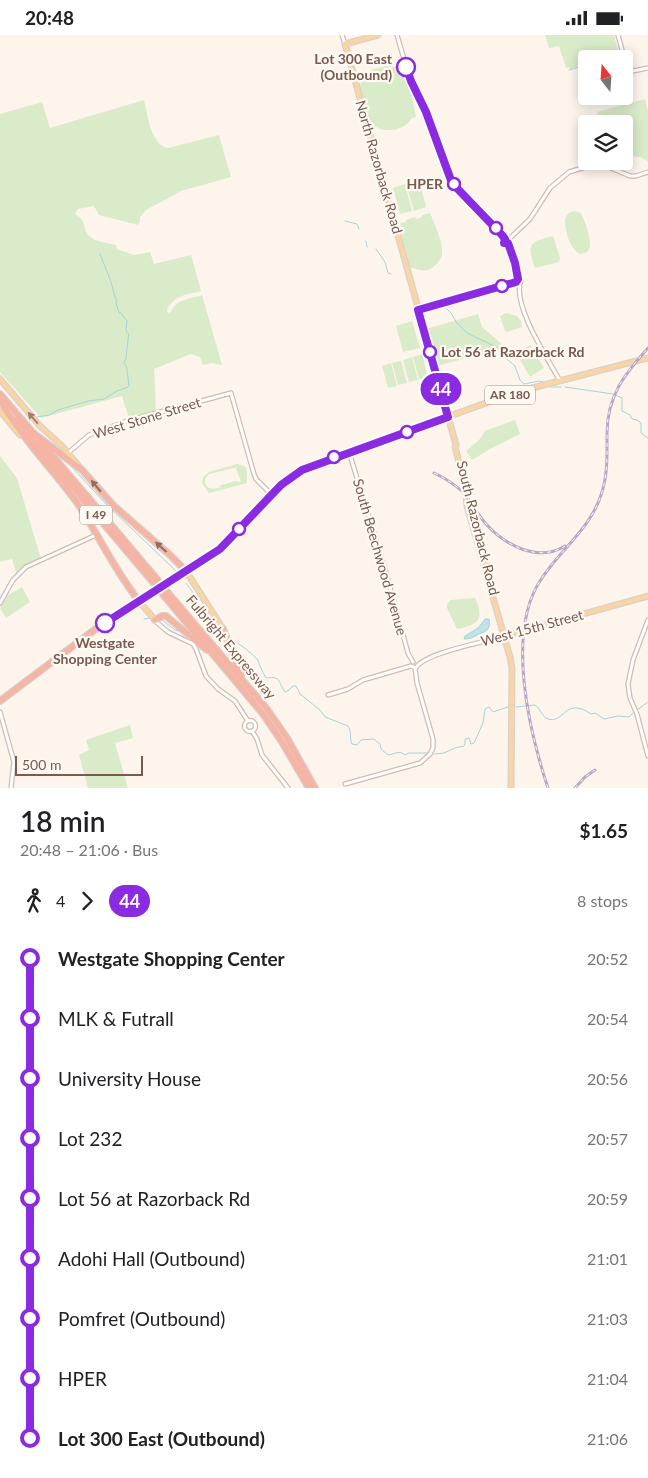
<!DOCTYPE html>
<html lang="en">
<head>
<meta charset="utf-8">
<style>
  body { margin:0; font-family:Lato,sans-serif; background:#f6f6f6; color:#202124; height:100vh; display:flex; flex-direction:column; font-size:19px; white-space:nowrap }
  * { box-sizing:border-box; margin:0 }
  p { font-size:16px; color:#757577 }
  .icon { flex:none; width:28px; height:28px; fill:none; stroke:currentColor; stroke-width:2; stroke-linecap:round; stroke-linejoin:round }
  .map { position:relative; height:753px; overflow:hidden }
  .side { display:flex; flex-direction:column; background:#fff; flex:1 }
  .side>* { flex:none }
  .badge { padding:0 10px; border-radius:16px; font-size:18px; line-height:32px }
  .needle { width:32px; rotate:343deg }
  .tools { position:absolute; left:578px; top:15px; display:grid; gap:10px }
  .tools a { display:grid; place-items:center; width:55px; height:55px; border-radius:5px; background:#fff; box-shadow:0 2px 12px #0003; font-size:25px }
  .scale { position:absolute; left:15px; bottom:12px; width:128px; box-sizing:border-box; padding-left:5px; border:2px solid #795a4e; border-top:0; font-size:14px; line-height:18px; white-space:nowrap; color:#795a4e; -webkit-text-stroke:4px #fff9f3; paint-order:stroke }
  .map>.badge { position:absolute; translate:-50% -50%; box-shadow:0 0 0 2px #fff }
  .legs { display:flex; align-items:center; gap:8px; height:55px; padding:0 20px; font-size:16px }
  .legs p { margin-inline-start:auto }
  .summary { display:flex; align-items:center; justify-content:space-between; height:85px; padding:0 20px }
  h1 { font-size:28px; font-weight:600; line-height:38px }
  ul { padding:0 20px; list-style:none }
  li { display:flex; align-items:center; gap:18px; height:60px; font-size:19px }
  li i { display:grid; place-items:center; width:8px; height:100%; margin:0 6px; background:currentColor }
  li i::after { content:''; width:12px; height:12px; margin:-6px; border:4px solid; border-radius:50%; background:#fff }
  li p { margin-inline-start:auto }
  li:first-child i { background:linear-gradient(#0000 50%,currentColor 0) }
  li:last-child i { background:linear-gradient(currentColor 50%,#0000 0) }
  .status { display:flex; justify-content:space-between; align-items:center; height:35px; padding:0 25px; background:#fff; direction:ltr }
  .status svg { height:14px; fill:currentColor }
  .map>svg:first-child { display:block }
  .green { fill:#d9ebc9; fill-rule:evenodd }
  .water { fill:#bfe4e7; stroke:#a6d4d9 }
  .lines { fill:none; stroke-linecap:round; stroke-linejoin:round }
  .stream { stroke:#a6d4d9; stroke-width:1 }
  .minor-casing { stroke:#d0bcb0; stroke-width:5.5 }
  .major-casing { stroke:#d9d1cd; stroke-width:7 }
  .highway-casing { stroke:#d9d1cd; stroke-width:8 }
  .minor { stroke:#fff; stroke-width:3 }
  .major { stroke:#f9d5a6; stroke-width:4.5 }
  .highway { stroke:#f5b4a4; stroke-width:5.5 }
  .rail-casing { stroke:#b7a8c8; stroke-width:3 }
  .rail { stroke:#fff9f3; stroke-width:1; stroke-dasharray:4; stroke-linecap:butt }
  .highway-bridge-casing { stroke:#d9d1cd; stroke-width:8; stroke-linecap:butt }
  .highway-bridge { stroke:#f5b4a4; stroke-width:5.5 }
  .oneway { fill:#9f7f68 }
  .oneway2 { fill:#926c5f }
  .line-1-casing { stroke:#fff; stroke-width:11 }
  .line-1 { stroke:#8a2be2; stroke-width:8 }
  .stop-1-dot { fill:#fff; stroke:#8a2be2; stroke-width:2.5 }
  .labels { text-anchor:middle; stroke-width:4.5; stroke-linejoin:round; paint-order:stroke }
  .shield { fill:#fff9f3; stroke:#a18a80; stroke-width:1 }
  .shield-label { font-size:12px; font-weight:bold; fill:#795a4e }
  .stop-label { font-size:14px; font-weight:bold; fill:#795a4e; stroke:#fff9f3; text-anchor:end }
  .street-label { font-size:14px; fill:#795a4e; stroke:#fff9f3 }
</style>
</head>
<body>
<div class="status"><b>20:48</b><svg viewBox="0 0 49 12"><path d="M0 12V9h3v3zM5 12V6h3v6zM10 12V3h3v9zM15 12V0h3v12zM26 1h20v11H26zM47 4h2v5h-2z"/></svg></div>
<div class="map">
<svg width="648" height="753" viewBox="0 0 648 753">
  <rect width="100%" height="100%" fill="#fdf5ec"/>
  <g class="green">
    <polygon points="545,0 614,0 620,24 586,24 586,30 585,29 570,34 569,32 566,33 559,11 549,13"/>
    <path d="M386,31L395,32L401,36L403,35L408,45L407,46L410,55H413L415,61L412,62L416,82L412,83C406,94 388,99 377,92L373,94C367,82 354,51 364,40C370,34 379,33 386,31Z"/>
    <polygon points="645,64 648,76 648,127 641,122 624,120 624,89 600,89 597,77"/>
    <path d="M144,65C148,80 150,109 168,113L219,100L231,142L181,156L146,175L140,182V186L138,190L99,180L94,171L78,174L75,179C88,186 82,195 89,201C96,207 108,208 116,210L117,214L134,220L150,217L154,229L191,220L201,256C186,260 174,260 167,275L168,278L171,277C176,264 190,264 202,260L222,330L212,328L203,330L200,322L191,319L154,334L156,376L129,383L122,361L41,383L0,337V79L42,67L50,93Z"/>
    <polygon points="419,145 426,172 414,176 406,149"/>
    <polygon points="405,149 412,176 400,179 393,153"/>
    <path d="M574,176L581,178C585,186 594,209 588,216C586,218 584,218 580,219C569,213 565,196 565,183L569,178Z"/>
    <path d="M430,178C434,188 444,209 442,220C441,225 437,229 433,232C427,237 420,236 414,233L413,234L410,232L400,193H402L400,188L406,187V185L415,182L416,184L422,182V180Z"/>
    <path d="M553,201L560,223L559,227L535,233C527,209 528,207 553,201Z"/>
    <polygon points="506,278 517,281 521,286 522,292 507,297 505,296 500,281"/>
    <polygon points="478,279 482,292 504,311 496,315 437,331 426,294"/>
    <polygon points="412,286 420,313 403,317 396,291"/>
    <polygon points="530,310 544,333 530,342 516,318"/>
    <polygon points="422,319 428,342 419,344 413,322"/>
    <polygon points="412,322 418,345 409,347 403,325"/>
    <polygon points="401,326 407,348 398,350 392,328"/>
    <polygon points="391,328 397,351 388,353 382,331"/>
    <polygon points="515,385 520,399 490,414 472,425 466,416 479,405 485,396"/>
    <polygon points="0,421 17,443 41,524 33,528 17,541 12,524 0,527"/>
    <path d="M237,429C251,431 246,439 247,448L209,458L202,448L203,442L209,437ZM238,432L236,433L241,447L236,446L221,450L219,451L222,452C213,454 205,456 205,444L209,439Z"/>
    <polygon points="22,552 30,567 6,583 0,573 6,561"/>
    <path d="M475,563C485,584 478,590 457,594L447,573V569L451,565Z"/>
    <polygon points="130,690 133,703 115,708 128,753 88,753 79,720 89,715 86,705"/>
  </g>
  <path class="water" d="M485,584H489C491,594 487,596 479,599C474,602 470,604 464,604L465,601L478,593Z"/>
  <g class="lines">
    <g class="stream">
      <polyline points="569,35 586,30"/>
      <polyline points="624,126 629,126"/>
      <polyline points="345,186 357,189 359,194"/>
      <polyline points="366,206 367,212"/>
      <polyline points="376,214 385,227 388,238 391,239"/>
      <polyline points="443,270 451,278 457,288 467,298 498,313 502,320 515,331 520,345 524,349 539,346 543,347"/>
      <polyline points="551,352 561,352"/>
      <polyline points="565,352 613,359"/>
      <polyline points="615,360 622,363 622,376 630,380 632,384 637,385 641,388 641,398 648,403"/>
      <path d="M59,406L38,385L37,382L49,380L58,375L88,366L104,364L117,356L128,352L129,351L127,334L124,327L126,324C126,322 128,303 129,299L126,296L127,286L121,278H119L116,268L117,265L115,262L111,247L100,219"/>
      <polyline points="64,410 68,414"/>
      <polyline points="71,418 95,445"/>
      <polyline points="69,429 106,469 175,535"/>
      <polyline points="186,548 197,563"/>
      <polyline points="203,572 214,587 214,591 222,601"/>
      <polyline points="144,584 150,583"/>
      <polyline points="162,585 175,595 181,597"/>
      <path d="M232,605C242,610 250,617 258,625C259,630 263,638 266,643C282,641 277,646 285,657L289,655L293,651H296L300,659L320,675L325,682L348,691C352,696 349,703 352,709L357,710L361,705L374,704L380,709L381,714L388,720C395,719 399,715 405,720L409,718H428"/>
      <path d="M516,672L535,670C540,673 542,682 548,684C565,689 564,661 591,679L595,678L604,684L618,681L629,682L634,677"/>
      <polyline points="637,675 648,667"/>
      <polyline points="434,719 444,718 455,713 464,711 465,709 465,704 469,703 471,709 474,708 483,688 485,674 489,672 493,677 508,672"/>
    </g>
    <defs>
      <g id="minor">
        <polyline points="342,0 345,9"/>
        <polyline points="397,0 408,38 426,77 452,148 501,200 505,204 504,208 508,209"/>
        <polyline points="618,0 628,37 648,33"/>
        <polyline points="508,205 530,184 550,153 569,137 599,128 630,141 636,141 648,137"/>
        <path d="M508,209L515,229L518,244L521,245C511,269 548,324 560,346"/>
        <polyline points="419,275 516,247"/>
        <polyline points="349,417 385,534 408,618 413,627"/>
        <polyline points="68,418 89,400 127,386 231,358 254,439 256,444 271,459"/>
        <polyline points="0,568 13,545 26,532 96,500"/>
        <polyline points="648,585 633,625 628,649 630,663 637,679 648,721"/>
        <polyline points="155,586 168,597 193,609 196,614 206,641 218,654 235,666 248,686"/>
        <path d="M328,660L348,654L363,645L411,631L416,633C423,618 486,607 504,601"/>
        <polyline points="0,677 14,727 11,753"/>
        <circle cx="250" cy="691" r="5.5"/>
        <polyline points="252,696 257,704 262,720 288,753"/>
        <polyline points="345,749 420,728 430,719 433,713 433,704 417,648 415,633"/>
      </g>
      <g id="major">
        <polyline points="378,0 345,9 456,410 455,412 465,450 467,471 510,622 512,633 511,753"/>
        <polyline points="0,344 40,391 62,411 78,430"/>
        <polyline points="0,376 20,400"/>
        <polyline points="472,476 492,551"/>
        <polyline points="139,566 155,585"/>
        <polyline points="223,594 186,536 212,519 227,508 271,459 284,447 302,435 321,427 517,357 648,323"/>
        <polyline points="504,601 648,561"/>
      </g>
      <g id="highway">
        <polyline points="0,359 35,400"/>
        <polyline points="0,366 7,374"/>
        <path d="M4,372C25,407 54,436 78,469C99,501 115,536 139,566"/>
        <polyline points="16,385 152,546"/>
        <polyline points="41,407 156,543"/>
        <polyline points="169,559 267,674 287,703 315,753"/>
        <polyline points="165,562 263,679 282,707 309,753"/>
        <polyline points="155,585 162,581 166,581 207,615"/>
        <polyline points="223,594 241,641"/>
        <polyline points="0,666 101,590 186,536 170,520 114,471 82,435 33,398"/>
      </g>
    </defs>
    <use href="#minor" class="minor-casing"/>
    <use href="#major" class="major-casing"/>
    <use href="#highway" class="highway-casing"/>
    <use href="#minor" class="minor"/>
    <use href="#major" class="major"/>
    <use href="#highway" class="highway"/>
    <defs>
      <g id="rail">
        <path d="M434,438C445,443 454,449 463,457C472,467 477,479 486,489C505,510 538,528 565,511"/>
        <path d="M548,753C529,696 505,595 542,543C561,514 590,494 601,460C608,440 607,420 607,399C607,361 624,340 648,313"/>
        <polyline points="575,753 585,742 595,735"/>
      </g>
    </defs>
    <use href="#rail" class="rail-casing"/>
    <use href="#rail" class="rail"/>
    <defs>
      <g id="highway-bridge">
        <polyline points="156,543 169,559"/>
        <polyline points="152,546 165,562"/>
      </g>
    </defs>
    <use href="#highway-bridge" class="highway-bridge-casing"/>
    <use href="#highway-bridge" class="highway-bridge"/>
  </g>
  <defs><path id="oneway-solid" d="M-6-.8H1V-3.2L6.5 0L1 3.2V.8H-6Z" transform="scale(1.25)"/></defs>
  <use class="oneway" href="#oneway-solid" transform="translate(33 383) rotate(-131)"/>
  <g class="oneway2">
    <use href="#oneway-solid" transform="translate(96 451) rotate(-130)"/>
    <use href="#oneway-solid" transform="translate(161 512) rotate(-138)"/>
  </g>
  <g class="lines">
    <defs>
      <polyline id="line-1" points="105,588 220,514 281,450 302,435 448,382 418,275 516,247 518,244 515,228 508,208 504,208 505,204 502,200 452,148 426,77 411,46 406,32"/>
    </defs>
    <use href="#line-1" class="line-1-casing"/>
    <use href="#line-1" class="line-1"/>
  </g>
  <g class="stop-1-dot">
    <circle cx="406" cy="32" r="9"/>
    <circle cx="454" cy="149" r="6"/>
    <circle cx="496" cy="193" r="6"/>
    <circle cx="502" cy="251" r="6"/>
    <circle cx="430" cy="317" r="6"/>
    <circle cx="407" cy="397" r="6"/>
    <circle cx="334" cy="422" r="6"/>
    <circle cx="239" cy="494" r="6"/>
    <circle cx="105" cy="588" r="9"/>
  </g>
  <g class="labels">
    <g class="shield">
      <rect x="485" y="350.5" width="50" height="19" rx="4"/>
      <rect x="80" y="470.5" width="32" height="19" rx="4"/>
    </g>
    <g class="shield-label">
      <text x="510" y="364">AR 180</text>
      <text x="96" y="484">I 49</text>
    </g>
    <g class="stop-label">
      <text x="392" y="29">Lot 300 East<tspan x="392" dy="16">(Outbound)</tspan></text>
      <text x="443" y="154">HPER</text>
      <text x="441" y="322" text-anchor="start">Lot 56 at Razorback Rd</text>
      <text x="105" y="613" text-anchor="middle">Westgate<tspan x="105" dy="16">Shopping Center</tspan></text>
    </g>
    <g class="street-label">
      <text transform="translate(379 132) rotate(74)" y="5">North Razorback Road</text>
      <text transform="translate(147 383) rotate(-17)" y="5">West Stone Street</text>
      <text transform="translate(478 493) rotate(76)" y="5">South Razorback Road</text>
      <text transform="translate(380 522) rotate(74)" y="5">South Beechwood Avenue</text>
      <text transform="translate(532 593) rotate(-15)" y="5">West 15th Street</text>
      <text transform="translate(231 612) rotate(50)" y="5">Fulbright Expressway</text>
    </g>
  </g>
</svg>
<div class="tools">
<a><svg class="needle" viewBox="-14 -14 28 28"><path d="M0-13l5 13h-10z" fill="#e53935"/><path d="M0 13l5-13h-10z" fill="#757577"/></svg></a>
<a><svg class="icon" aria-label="layers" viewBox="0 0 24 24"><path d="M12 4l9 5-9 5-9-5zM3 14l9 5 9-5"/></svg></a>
</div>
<div class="scale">500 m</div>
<b class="badge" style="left:441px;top:354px;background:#8a2be2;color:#fff">44</b>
</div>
<section class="side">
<div class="summary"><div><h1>18 min</h1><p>20:48 – 21:06 · Bus</p></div><b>$1.65</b></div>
<div class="legs"><svg class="icon" aria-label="walk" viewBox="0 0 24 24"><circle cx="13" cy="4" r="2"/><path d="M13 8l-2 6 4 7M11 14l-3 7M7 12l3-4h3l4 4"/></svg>4<svg class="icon" aria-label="forward" viewBox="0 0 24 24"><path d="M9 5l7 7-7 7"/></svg><b class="badge" style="background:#8a2be2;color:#fff">44</b><p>8 stops</p></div>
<ul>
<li><i style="color:#8a2be2"></i><b>Westgate Shopping Center</b><p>20:52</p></li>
<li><i style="color:#8a2be2"></i><span>MLK &amp; Futrall</span><p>20:54</p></li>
<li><i style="color:#8a2be2"></i><span>University House</span><p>20:56</p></li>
<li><i style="color:#8a2be2"></i><span>Lot 232</span><p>20:57</p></li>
<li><i style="color:#8a2be2"></i><span>Lot 56 at Razorback Rd</span><p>20:59</p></li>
<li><i style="color:#8a2be2"></i><span>Adohi Hall (Outbound)</span><p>21:01</p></li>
<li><i style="color:#8a2be2"></i><span>Pomfret (Outbound)</span><p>21:03</p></li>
<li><i style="color:#8a2be2"></i><span>HPER</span><p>21:04</p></li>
<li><i style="color:#8a2be2"></i><b>Lot 300 East (Outbound)</b><p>21:06</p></li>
</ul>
</section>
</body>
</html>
